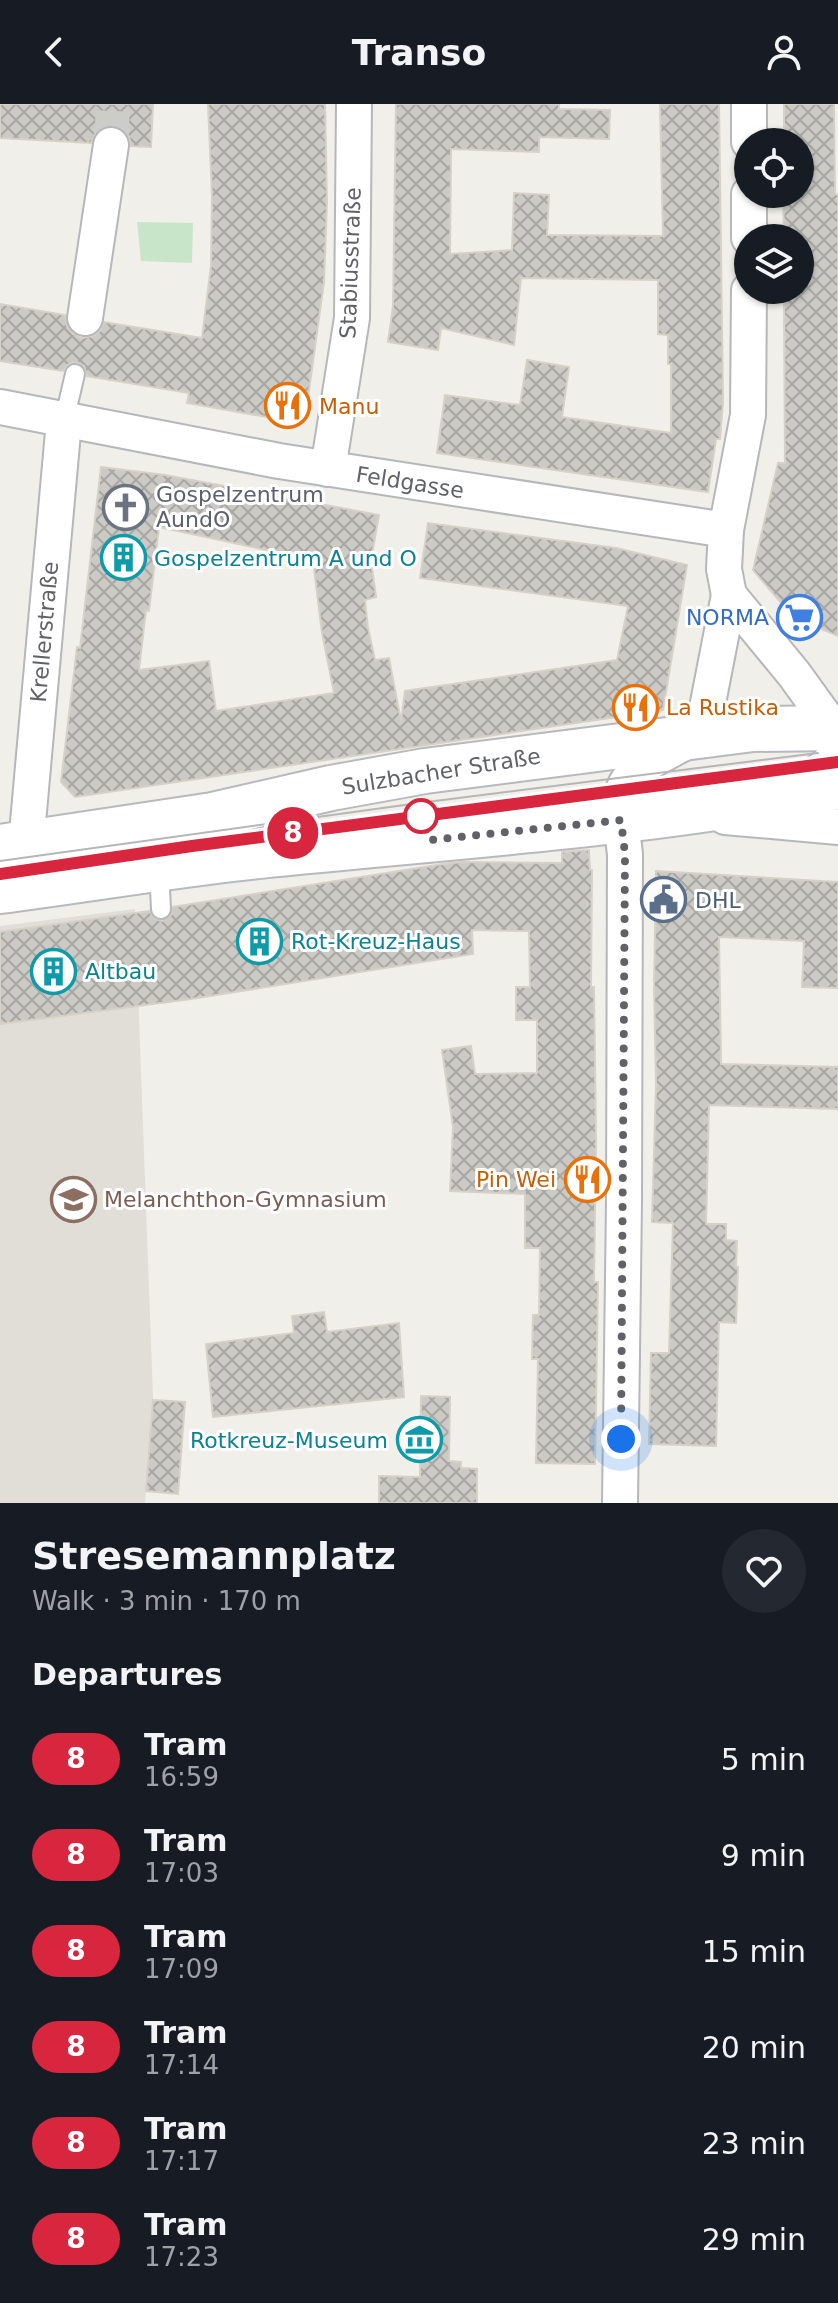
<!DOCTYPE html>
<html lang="en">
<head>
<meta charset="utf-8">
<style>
  body { margin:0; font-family:"DejaVu Sans",sans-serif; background:#242831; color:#f1f3f6; height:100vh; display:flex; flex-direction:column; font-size:30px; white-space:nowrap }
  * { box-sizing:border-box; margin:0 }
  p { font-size:26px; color:#9ea1a6 }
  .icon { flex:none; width:44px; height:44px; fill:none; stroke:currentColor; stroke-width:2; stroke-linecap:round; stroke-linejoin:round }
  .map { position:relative; height:1399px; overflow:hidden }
  .panel { display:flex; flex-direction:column; background:#171b24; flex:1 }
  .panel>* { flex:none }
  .badge { padding:0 16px; border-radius:26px; font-size:28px; line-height:52px }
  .fabs { position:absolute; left:734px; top:24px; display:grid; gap:16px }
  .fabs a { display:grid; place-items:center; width:80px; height:80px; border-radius:50%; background:#171b24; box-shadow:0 2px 6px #0004; font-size:40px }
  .you { position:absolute; width:40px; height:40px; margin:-20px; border:6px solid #fff; border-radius:50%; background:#1a73e8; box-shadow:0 0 0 12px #1a73e833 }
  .map>.badge { position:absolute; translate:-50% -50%; box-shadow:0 0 0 4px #fff }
  h2 { padding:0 32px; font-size:30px; line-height:72px }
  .round { display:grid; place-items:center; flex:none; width:84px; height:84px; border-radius:42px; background:#242831 }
  .headline { display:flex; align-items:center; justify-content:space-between; height:136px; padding:0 32px }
  h1 { font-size:38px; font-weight:700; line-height:60px }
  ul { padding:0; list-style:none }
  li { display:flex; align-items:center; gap:24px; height:96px; padding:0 32px }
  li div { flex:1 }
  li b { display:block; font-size:30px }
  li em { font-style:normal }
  li .badge { min-width:88px; font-weight:700; text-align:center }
  header { display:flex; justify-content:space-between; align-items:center; height:104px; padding:0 32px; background:#171b24; font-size:36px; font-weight:700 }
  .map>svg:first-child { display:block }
  .education { fill:#e0ded7 }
  .park { fill:#c8e5c9 }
  .building { fill:url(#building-cross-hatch); stroke:#d5d1c7; stroke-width:2; fill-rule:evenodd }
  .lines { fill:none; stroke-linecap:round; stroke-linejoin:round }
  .minor-tunnel { stroke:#ccccc8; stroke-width:34; stroke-dasharray:34 17; stroke-linecap:butt }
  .service-casing { stroke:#b5b7bb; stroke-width:22 }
  .minor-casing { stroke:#b5b7bb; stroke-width:38 }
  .secondary-casing { stroke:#b7b9be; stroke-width:48 }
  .service { stroke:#fff; stroke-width:18 }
  .minor { stroke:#fff; stroke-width:34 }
  .secondary { stroke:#fff; stroke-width:44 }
  .tram { stroke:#b6b6b7; stroke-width:2 }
  .line-casing { stroke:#fff; stroke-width:18 }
  .line { stroke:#d7263d; stroke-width:12 }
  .walk { stroke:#606267; stroke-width:8; stroke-dasharray:0 14.4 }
  .stop-dot { fill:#fff; stroke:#d7263d; stroke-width:4 }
  .labels { text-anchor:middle; stroke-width:6; stroke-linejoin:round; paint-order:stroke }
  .street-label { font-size:22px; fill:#606267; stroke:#fff }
  .food-label { font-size:22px; fill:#c56008; stroke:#fff; text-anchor:start }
  .worship-label { font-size:22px; fill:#5b616d; stroke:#fff; text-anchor:start }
  .culture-label { font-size:22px; fill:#0d838f; stroke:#fff; text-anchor:start }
  .shop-label { font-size:22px; fill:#366cbe; stroke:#fff; text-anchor:end }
  .service-label { font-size:22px; fill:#4e5e75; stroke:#fff; text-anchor:start }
  .education-label { font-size:22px; fill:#785e54; stroke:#fff; text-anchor:start }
</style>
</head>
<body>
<header><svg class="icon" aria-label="back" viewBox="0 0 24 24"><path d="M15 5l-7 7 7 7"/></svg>Transo<svg class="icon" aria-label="person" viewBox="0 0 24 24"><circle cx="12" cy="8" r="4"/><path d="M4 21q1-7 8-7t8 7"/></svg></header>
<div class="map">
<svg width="838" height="1399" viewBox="0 0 838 1399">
  <defs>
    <pattern id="building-cross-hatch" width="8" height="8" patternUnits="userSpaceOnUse" patternTransform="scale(2)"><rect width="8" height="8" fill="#cccac5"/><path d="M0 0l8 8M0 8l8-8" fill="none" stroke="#a9a7a4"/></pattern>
  </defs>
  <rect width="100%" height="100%" fill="#f0efe9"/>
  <polygon class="education" points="135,805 153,1293 145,1399 0,1399 0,822"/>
  <polygon class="park" points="137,118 193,119 192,159 141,157"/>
  <g class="building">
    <polygon points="0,0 153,0 151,43 131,42 129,33 124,26 113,21 103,23 96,28 91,39 0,34"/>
    <polygon points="208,0 325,0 327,98 324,178 306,308 295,318 187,299 189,289 87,272 84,262 77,258 67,261 63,267 0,257 0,200 65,211 67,222 73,230 81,234 93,232 101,226 104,218 202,234 211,161 212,93"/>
    <polygon points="396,0 559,0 559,5 610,6 609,35 539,33 539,48 451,45 450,150 512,146 514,89 549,91 547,131 663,132 660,0 719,0 723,298 720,335 716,335 708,388 437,349 445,291 520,301 527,256 569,263 562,313 671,329 671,260 668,260 668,231 658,230 658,176 521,174 514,241 441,224 438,246 388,238 393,202"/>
    <polygon points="784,0 834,0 835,90 838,91 838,532 793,513 753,466 778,359 785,359 784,197 787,197 787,186 800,186 800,134 784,134 783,90 800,90 800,38 784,38"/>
    <path d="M101,363L165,371L379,411L371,456L376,493L365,496L368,524L375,556L389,554L401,617L405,587L617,556L628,502L420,474L428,419L616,444L687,461L663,606L75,693L61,678L77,543L80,544ZM159,423L313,456L322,529L334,589L216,607L209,557L139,566L146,506L149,507Z"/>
    <polygon points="589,746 590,766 592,766 591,883 594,883 596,1037 594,1178 598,1178 595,1360 536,1359 538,1255 532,1255 533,1211 539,1211 540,1144 525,1144 525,1090 450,1087 453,1023 442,946 471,942 475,970 537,969 537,916 516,916 516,883 530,883 529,827 472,826 473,850 191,895 0,920 0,828 149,807 155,815 162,817 171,811 173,803 443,760 463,758 562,759 562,748"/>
    <polygon points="656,767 838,778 838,884 802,883 804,837 719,833 721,960 838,963 838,1005 709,1001 706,1120 726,1120 726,1136 737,1137 736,1163 738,1163 736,1219 719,1218 716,1342 649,1340 651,1249 669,1249 673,1119 652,1118 656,980 654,883"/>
    <polygon points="324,1208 327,1228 399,1219 404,1293 213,1313 206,1240 294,1229 292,1212"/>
    <polygon points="421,1292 450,1293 449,1357 461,1358 461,1364 477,1365 477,1399 379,1399 379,1372 420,1373"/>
    <polygon points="153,1296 185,1298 178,1390 146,1387"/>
  </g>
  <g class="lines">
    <polyline class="minor-tunnel" points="111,41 113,0"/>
    <defs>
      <g id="service">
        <polyline points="64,317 75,270"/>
        <polyline points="159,765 161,805"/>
      </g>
      <g id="minor">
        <polyline points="749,38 749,0"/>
        <polyline points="749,134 749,90"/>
        <polyline points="749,186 748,311 726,426 724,465 729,491 794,570 833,624 836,639 833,654 828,660 791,691"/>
        <polyline points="85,214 111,41"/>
        <polyline points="0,303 279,357 726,426"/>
        <polyline points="328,365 352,214 354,0"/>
        <polyline points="707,604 729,491"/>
        <polyline points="725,713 838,723"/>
        <polyline points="24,763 64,317"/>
        <path d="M620,1399L624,1098L625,750C615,672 619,674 686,638"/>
      </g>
      <g id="secondary">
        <polyline points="0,743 213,711 331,684 425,667 753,625 838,624"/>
        <path d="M0,787C86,776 172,761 259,752C452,732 647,721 838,683"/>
      </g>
    </defs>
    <use href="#service" class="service-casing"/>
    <use href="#minor" class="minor-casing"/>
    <use href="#secondary" class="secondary-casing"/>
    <use href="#service" class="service"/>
    <use href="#minor" class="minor"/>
    <use href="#secondary" class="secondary"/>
    <g class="tram">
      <polyline points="0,757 419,699 818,649"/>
      <polyline points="0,770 192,742 838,658"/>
    </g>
  </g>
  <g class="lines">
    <defs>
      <polyline id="line" points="0,770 192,742 838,658"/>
    </defs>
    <use href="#line" class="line-casing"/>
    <use href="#line" class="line"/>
    <polyline class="walk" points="421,712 430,736 621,716 625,750 621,1335"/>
  </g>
  <defs>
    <symbol id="restaurant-ring" viewBox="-11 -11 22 22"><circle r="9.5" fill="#fff" stroke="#e8710a" stroke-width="1.5"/><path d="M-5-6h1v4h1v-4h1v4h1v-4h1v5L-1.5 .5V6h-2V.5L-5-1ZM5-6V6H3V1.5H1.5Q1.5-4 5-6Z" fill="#e8710a"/></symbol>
    <symbol id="church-ring" viewBox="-11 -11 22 22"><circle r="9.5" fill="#fff" stroke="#6b7280" stroke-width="1.5"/><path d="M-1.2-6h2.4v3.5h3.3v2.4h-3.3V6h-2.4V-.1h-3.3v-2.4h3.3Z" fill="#6b7280"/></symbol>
    <symbol id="building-ring" viewBox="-11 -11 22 22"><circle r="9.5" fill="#fff" stroke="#0f9aa8" stroke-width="1.5"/><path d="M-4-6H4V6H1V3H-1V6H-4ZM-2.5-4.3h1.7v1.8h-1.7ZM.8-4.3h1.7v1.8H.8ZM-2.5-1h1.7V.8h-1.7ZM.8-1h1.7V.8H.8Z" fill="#0f9aa8"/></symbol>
    <symbol id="supermarket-ring" viewBox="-11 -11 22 22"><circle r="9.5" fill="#fff" stroke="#3f7fe0" stroke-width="1.5"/><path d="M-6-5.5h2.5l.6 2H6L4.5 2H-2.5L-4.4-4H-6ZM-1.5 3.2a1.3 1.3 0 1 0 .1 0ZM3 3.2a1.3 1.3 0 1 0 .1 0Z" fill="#3f7fe0"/></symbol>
    <symbol id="civic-ring" viewBox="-11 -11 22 22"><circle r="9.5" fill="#fff" stroke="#5c6f8a" stroke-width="1.5"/><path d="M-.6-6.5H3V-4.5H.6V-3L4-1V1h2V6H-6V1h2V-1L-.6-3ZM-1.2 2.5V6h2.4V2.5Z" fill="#5c6f8a"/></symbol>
    <symbol id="school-ring" viewBox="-11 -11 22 22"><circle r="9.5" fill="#fff" stroke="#8d6e63" stroke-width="1.5"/><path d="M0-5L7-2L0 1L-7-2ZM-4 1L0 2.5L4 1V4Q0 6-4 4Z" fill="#8d6e63"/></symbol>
    <symbol id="museum-ring" viewBox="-11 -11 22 22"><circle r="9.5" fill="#fff" stroke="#0f9aa8" stroke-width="1.5"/><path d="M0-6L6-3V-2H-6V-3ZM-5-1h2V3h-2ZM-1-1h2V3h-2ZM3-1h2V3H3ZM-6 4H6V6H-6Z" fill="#0f9aa8"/></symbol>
  </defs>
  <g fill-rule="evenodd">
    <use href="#restaurant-ring" x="262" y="276" width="51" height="51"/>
    <use href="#church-ring" x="100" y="378" width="51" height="51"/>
    <use href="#building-ring" x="98" y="428" width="51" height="51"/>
    <use href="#supermarket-ring" x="774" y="488" width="51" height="51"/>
    <use href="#restaurant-ring" x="610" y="578" width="51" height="51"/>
    <use href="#civic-ring" x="638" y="770" width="51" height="51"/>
    <use href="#building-ring" x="234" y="812" width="51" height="51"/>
    <use href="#building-ring" x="28" y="842" width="51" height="51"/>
    <use href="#restaurant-ring" x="562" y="1050" width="51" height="51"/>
    <use href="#school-ring" x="48" y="1070" width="51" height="51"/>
    <use href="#museum-ring" x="394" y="1310" width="51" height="51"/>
  </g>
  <circle class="stop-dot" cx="421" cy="712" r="16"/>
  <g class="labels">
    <g class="street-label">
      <text transform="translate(350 159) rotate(-88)" y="8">Stabiusstraße</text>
      <text transform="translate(410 378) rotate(9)" y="8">Feldgasse</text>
      <text transform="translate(44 528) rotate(-85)" y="8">Krellerstraße</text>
      <text transform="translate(441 667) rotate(-9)" y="8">Sulzbacher Straße</text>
    </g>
    <g class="food-label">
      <text x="319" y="310">Manu</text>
      <text x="666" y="611">La Rustika</text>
      <text x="556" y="1083" text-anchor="end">Pin Wei</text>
    </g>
    <g class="worship-label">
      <text x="156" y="398">Gospelzentrum<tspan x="156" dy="25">AundO</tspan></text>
    </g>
    <g class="culture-label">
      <text x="154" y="462">Gospelzentrum A und O</text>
      <text x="291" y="845">Rot-Kreuz-Haus</text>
      <text x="85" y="875">Altbau</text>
      <text x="388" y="1344" text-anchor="end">Rotkreuz-Museum</text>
    </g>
    <g class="shop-label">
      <text x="769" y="521">NORMA</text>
    </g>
    <g class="service-label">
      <text x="695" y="804">DHL</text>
    </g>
    <g class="education-label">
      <text x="104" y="1103">Melanchthon-Gymnasium</text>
    </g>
  </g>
</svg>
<div class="fabs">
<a><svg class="icon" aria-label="locate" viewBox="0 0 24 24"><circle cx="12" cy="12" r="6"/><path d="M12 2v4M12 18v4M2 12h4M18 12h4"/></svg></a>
<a><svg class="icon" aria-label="layers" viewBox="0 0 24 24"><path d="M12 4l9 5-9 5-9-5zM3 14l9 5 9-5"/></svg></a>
</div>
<div class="you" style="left:621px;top:1335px"></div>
<b class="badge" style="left:293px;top:729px;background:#d7263d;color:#fff">8</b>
</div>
<section class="panel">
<div class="headline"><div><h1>Stresemannplatz</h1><p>Walk · 3 min · 170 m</p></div><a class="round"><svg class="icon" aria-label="heart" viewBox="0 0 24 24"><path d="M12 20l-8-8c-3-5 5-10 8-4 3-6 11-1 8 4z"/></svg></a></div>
<h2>Departures</h2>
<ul>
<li><span class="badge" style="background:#d7263d;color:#fff">8</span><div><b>Tram</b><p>16:59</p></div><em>5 min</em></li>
<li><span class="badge" style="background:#d7263d;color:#fff">8</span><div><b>Tram</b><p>17:03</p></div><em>9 min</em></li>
<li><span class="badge" style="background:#d7263d;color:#fff">8</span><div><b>Tram</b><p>17:09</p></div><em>15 min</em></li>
<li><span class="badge" style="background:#d7263d;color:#fff">8</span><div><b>Tram</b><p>17:14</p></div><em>20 min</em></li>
<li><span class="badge" style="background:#d7263d;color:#fff">8</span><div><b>Tram</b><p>17:17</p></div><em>23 min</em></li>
<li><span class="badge" style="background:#d7263d;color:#fff">8</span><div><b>Tram</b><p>17:23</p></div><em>29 min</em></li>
</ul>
</section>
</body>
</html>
